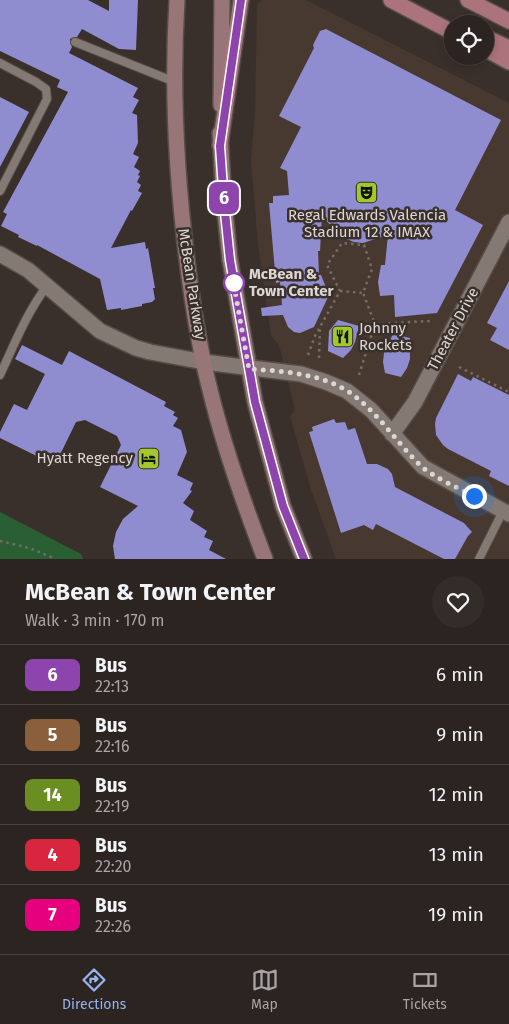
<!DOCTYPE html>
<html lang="en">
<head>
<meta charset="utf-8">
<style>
  body { margin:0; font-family:"Fira Sans",sans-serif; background:#342c29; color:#f1f3f6; height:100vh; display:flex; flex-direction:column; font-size:19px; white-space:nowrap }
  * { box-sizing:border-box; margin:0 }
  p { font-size:16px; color:#a6a4a5 }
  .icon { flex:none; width:28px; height:28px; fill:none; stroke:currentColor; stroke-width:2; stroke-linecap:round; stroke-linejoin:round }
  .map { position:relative; height:559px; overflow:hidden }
  .panel { display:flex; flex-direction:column; background:#2c2420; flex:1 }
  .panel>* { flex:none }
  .badge { padding:0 10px; border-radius:8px; font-size:18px; line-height:32px }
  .controls { position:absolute; left:444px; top:15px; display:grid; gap:10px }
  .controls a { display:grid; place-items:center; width:50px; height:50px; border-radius:50%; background:#2c2420; box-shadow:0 2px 8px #0003,0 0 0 1px #48413e; font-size:25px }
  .you { position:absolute; width:25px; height:25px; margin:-12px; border:4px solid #fff; border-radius:50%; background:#1a73e8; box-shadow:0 0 0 8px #1a73e833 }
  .map>.badge { position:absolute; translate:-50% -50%; box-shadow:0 0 0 2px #fff }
  .round { display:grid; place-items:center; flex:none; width:52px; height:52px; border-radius:26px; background:#342c29 }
  .summary { display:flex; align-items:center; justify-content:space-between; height:85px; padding:0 25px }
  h1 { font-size:24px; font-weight:700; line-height:38px }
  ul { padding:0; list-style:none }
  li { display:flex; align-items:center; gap:15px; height:60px; padding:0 25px; border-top:1px solid #48413e }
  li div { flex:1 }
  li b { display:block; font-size:19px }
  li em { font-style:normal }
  li .badge { min-width:55px; font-weight:700; text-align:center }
  .tab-bar { display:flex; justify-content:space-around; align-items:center; height:70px; border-top:1px solid #48413e; background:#2c2420; font-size:14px; color:#a6a4a5 }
  .tab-bar a { display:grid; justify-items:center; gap:2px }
  .tab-bar .on { color:#95b2f1 }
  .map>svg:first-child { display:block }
  .built { fill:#483930 }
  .green { fill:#2a5f34 }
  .building { fill:#908cd0 }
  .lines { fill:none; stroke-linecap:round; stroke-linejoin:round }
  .lane-casing { stroke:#564d49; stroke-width:10 }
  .street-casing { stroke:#564d49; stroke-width:18 }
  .secondary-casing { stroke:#564d49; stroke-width:18 }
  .primary-casing { stroke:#564d49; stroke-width:18 }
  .path { stroke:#746c67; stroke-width:2.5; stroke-dasharray:2.5 4; stroke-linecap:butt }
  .lane { stroke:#857a73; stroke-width:8 }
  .street { stroke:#857a73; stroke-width:15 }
  .secondary { stroke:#987678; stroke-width:15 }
  .primary { stroke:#ab737c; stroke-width:15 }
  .line-casing { stroke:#fff; stroke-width:11 }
  .line { stroke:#8e44ad; stroke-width:8 }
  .walk { stroke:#ddd7d4; stroke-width:5; stroke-dasharray:0 9 }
  .stop-dot { fill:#fff; stroke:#8e44ad; stroke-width:2.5 }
  .labels { text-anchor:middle; stroke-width:5; stroke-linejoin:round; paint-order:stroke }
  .poi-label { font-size:15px; fill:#ddd7d4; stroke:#3a302b }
  .stop-label { font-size:15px; font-weight:bold; fill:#ddd7d4; stroke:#3a302b; text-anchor:start }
  .street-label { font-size:15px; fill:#ddd7d4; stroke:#3a302b }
</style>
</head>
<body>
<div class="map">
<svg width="509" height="559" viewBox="0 0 509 559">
  <rect width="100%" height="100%" fill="#3a302b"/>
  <polygon class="built" points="261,0 306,0 509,103 509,559 336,559 310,486 290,416 295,410 279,345 271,336 258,244 251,160 255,111 257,5"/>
  <polygon class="green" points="0,512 81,554 83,559 0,559"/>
  <g class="building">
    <polygon points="0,0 88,0 109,11 109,0 138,0 136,50 119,49 82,29 77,37 74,37 70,39 70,43 72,47 69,53 138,88 133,97 139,100 132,113 137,115 138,143 133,154 139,157 134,167 140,171 138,175 140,176 137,182 141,185 138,191 142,193 132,211 131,210 111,248 145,242 146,249 148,248 155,288 153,288 155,299 152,302 142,304 142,306 121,310 121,308 107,310 100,279 37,245 37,246 18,237 19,235 1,226 7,214 3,212 68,92 57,87 60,80 0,51"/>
    <polygon points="326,29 501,120 455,210 483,225 437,313 395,317 394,295 380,296 378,282 381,265 385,265 388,235 363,243 354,242 344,238 336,228 334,229 322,216 320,251 318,251 319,275 321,275 329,295 314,327 300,333 294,332 288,327 283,315 262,316 261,308 282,305 280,282 276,283 269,203 273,203 273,196 289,195 287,171 280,168 301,127 279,116 314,48 313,45 320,31"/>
    <polygon points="0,97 29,112 0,167"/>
    <polygon points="509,281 509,350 490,340 497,328 487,323"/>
    <polygon points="338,320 359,326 355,342 351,350 343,358 328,351 329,331"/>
    <polygon points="393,334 410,338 410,359 407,368 401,377 385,373 383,362 384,353"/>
    <polygon points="22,345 62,365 69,351 166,402 164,406 175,412 173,415 178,418 173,426 181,430 187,452 177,475 193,483 190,490 192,491 183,503 194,511 190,520 207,531 204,537 213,541 209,550 226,559 115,559 113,546 116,532 123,519 138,506 100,487 121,445 117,436 85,420 76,422 55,465 0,438 0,432 14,404 27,410 45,374 15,359"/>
    <polygon points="458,374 471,381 473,377 509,395 509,486 489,476 491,471 448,449 443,445 436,435 435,424 436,418"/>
    <polygon points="334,419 336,423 345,422 348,430 355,428 367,464 377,464 388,469 392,474 395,487 464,523 472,532 468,536 455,559 444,559 376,524 373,530 364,525 341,533 309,432 313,431 312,427"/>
  </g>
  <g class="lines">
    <defs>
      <g id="lane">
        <polyline points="75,42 175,82"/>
        <polyline points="0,63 36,82 46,89 47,99 0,191"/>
        <path d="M0,375C14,345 27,312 47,286"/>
        <polyline points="479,559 503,511"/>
      </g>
      <g id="street">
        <polyline points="0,254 28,270 100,331 136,348 150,352 204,362 301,374 326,382 347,391 371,410 423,467 509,514"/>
        <polyline points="392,434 415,402 509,222"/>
      </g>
      <g id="secondary">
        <path d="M177,0C171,94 177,189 190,283C195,319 201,355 210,390C224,448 244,504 265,559"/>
        <polyline points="221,105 222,0"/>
        <polyline points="220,133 224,203 230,260 255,402 283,506 304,559"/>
      </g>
      <g id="primary">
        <polyline points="391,0 452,32"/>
        <polyline points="468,0 509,21"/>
        <polyline points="485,37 509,48"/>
        <polyline points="485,49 509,62"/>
        <polyline points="220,145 241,0"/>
      </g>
    </defs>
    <use href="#lane" class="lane-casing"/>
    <use href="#street" class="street-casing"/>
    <use href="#secondary" class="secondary-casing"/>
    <use href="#primary" class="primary-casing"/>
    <g class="path">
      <polyline points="340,291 363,293"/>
      <polyline points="308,355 315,336 340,291 327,265 342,243 364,245 372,269 363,293 375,324 430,321"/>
      <polyline points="319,358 320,328"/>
      <polyline points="459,367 509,392"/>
      <polyline points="359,375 375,324"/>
      <polyline points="0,541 29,548 56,559"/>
    </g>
    <use href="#lane" class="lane"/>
    <use href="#street" class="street"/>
    <use href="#secondary" class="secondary"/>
    <use href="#primary" class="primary"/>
  </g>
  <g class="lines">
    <defs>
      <polyline id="line" points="241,0 220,146 224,203 230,260 255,402 283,506 304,559"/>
    </defs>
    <use href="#line" class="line-casing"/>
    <use href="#line" class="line"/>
    <path class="walk" d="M234,283L233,280L249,369C282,371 320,373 349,392C378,412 396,442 421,466C433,477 460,489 474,496"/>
  </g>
  <defs>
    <symbol id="theatre-square" viewBox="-11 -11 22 22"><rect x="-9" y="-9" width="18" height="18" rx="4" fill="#a1c92a" stroke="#3a302b"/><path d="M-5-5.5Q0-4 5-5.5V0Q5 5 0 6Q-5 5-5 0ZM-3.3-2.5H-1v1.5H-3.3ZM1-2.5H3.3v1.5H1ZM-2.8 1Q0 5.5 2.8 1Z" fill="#111"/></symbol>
    <symbol id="restaurant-square" viewBox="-11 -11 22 22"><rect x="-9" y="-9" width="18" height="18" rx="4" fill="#a1c92a" stroke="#3a302b"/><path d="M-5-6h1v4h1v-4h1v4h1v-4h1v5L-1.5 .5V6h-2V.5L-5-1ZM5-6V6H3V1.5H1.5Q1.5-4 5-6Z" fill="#111"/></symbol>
    <symbol id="hotel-square" viewBox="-11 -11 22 22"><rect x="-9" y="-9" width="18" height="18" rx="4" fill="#a1c92a" stroke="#3a302b"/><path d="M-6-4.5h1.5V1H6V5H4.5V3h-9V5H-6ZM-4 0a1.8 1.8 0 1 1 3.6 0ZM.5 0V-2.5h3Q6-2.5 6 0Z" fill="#111"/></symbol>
  </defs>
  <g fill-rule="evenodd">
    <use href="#theatre-square" x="354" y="180" width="25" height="25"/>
    <use href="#restaurant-square" x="330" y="324" width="25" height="25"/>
    <use href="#hotel-square" x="136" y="446" width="25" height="25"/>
  </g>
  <circle class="stop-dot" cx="234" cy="283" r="10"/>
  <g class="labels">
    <g class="poi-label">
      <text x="367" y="220">Regal Edwards Valencia<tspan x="367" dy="17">Stadium 12 &amp; IMAX</tspan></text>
      <text x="359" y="333" text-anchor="start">Johnny<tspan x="359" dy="17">Rockets</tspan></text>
      <text x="133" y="463" text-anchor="end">Hyatt Regency</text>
    </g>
    <g class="stop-label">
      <text x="249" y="279">McBean &amp;<tspan x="249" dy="17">Town Center</tspan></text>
    </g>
    <g class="street-label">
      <text transform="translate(192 284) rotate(81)" y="5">McBean Parkway</text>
      <text transform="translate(453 329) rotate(-62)" y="5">Theater Drive</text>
    </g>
  </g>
</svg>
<div class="controls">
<a><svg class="icon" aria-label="locate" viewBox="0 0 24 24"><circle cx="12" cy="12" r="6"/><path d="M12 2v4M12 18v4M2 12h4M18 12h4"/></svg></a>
</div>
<div class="you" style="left:474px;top:496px"></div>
<b class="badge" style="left:224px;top:198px;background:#8e44ad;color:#fff">6</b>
</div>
<section class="panel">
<div class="summary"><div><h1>McBean &amp; Town Center</h1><p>Walk · 3 min · 170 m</p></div><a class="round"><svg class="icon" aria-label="heart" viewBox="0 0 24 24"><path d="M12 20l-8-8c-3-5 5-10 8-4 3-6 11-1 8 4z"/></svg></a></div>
<ul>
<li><span class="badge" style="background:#8e44ad;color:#fff">6</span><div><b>Bus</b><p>22:13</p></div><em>6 min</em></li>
<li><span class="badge" style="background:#8b5e3c;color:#fff">5</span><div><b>Bus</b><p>22:16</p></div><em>9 min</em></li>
<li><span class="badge" style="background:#6b8e23;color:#fff">14</span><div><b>Bus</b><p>22:19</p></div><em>12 min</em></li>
<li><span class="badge" style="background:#d7263d;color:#fff">4</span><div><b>Bus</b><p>22:20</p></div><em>13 min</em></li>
<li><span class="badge" style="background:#e6007e;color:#fff">7</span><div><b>Bus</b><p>22:26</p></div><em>19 min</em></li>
</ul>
</section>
<nav class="tab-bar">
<a class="on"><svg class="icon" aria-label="directions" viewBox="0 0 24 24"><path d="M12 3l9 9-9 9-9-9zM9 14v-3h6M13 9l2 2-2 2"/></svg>Directions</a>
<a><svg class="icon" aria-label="map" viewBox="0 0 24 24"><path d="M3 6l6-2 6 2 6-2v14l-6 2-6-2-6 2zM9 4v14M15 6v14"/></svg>Map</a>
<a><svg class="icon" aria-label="tickets" viewBox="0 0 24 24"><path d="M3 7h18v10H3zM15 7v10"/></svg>Tickets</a>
</nav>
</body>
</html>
